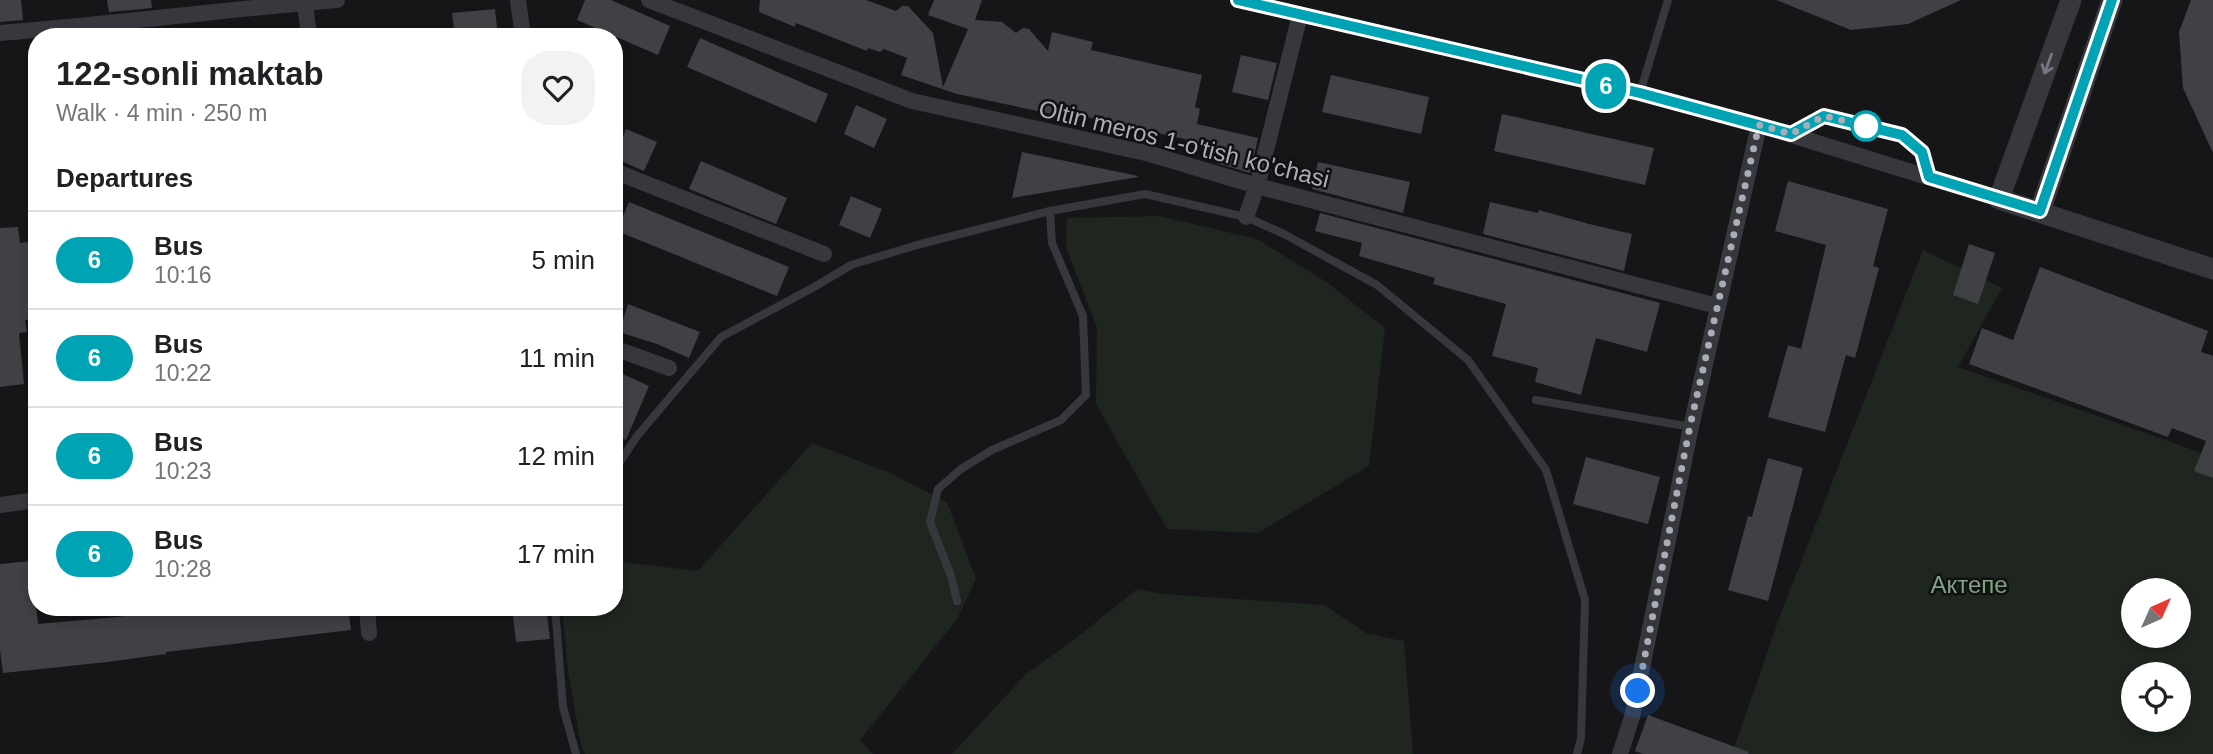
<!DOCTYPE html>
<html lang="en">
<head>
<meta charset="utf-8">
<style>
  body { margin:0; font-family:Arial,sans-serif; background:#f2f2f2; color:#202124; height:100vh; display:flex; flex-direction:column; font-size:26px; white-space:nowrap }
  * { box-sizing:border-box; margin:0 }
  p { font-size:23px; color:#757577 }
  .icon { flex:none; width:38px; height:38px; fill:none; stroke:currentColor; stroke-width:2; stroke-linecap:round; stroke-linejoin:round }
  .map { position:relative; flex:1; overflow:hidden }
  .sheet { position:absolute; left:28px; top:28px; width:595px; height:588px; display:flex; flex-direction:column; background:#fff; border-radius:28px; box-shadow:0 4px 10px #0003 }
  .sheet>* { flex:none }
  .badge { padding:0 14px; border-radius:23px; font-size:24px; line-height:46px }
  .needle { width:46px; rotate:45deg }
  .controls { position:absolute; left:2121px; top:578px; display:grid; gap:14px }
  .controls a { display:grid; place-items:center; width:70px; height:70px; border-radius:50%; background:#fff; box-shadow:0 4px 10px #0003; font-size:35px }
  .you { position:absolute; width:35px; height:35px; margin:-18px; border:5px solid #fff; border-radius:50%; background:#1a73e8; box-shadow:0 0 0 10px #1a73e833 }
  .map>.badge { position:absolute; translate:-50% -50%; box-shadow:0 0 0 4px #fff }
  h2 { padding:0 28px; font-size:26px; line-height:63px }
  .round { display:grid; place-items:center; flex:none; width:74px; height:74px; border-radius:28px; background:#f2f2f2 }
  .headline { display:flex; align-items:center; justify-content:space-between; height:119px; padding:0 28px }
  h1 { font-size:33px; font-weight:700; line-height:52px }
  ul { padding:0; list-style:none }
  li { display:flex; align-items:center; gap:21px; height:98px; padding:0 28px; border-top:2px solid #e0e0e0 }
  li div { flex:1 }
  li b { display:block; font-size:26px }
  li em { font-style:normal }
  li .badge { min-width:77px; font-weight:700; text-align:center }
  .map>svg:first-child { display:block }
  .green { fill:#1e261f; fill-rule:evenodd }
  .building { fill:#404145 }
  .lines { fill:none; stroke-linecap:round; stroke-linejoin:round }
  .service { stroke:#37383d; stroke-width:8 }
  .minor { stroke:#37383d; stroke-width:16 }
  .tertiary { stroke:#37383d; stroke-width:21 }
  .oneway { stroke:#757881 }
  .line-casing { stroke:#fff; stroke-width:16 }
  .line { stroke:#00a3b4; stroke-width:10 }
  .walk { stroke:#a8adb8; stroke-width:7; stroke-dasharray:0 12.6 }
  .stop-dot { fill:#fff; stroke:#00a3b4; stroke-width:3.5 }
  .labels { text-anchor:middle; stroke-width:5; stroke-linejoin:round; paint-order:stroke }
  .street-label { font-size:24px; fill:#a8adb8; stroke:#111113 }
  .park-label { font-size:24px; fill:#7fa381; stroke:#111113 }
</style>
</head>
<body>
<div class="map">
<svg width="2213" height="754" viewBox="0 0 2213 754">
  <rect width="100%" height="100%" fill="#161618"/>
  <g class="green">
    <polygon points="1159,216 1257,239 1328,283 1385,328 1369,466 1258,533 1167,529 1096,404 1097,328 1066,247 1067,218"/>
    <path d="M1923,250L2002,288L1958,367L2213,457V754H1732L1781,613ZM2133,590H2179V635H2133ZM2133,674H2179V719H2133Z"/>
    <polygon points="812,443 888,472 947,502 976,579 957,619 860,740 873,754 585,754 581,745 568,671 563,617 565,607 614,607 614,561 698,571"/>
    <polygon points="1137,589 1164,594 1324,605 1368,634 1404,641 1413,754 952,754 1026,674 1076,638"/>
  </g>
  <g class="building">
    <polygon points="0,0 21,0 23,20 0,22"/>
    <polygon points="107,0 151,0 152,8 109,12"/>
    <polygon points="585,0 611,0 670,26 658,55 577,20"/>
    <polygon points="760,0 866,0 896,11 902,6 908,6 933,33 943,87 968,29 928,15 934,0 982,0 975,20 1002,22 1016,33 1023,28 1029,29 1048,51 1052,32 1093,42 1091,50 1202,75 1195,107 1200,109 1197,124 1258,138 1250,173 1216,163 1220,147 1077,115 1076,119 957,94 901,75 907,58 884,49 880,52 868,48 867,51 796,23 795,27 759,12"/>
    <polygon points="1776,0 1961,0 1908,24 1851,30"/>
    <polygon points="2191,0 2213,0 2213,153 2183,88 2179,32"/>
    <polygon points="495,9 498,37 455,37 452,13"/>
    <polygon points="700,38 828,94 816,123 687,67"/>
    <polygon points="1241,55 1277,63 1268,100 1232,92"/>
    <polygon points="1331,75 1429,97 1421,134 1322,112"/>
    <polygon points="856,105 887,119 874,148 844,134"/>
    <polygon points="1502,114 1654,148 1645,185 1494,151"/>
    <polygon points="626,129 657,142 644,171 614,158"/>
    <polygon points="1022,152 1138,176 1138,177 1012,198"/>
    <polygon points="701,161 787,198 776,224 689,189"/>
    <polygon points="1318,162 1410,182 1403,213 1312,189"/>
    <polygon points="1788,181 1888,209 1873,266 1879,268 1855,358 1846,355 1825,432 1768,417 1788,345 1801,349 1826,245 1775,231"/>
    <polygon points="851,196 882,209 870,238 839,225"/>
    <polygon points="629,202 789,267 777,296 617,231"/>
    <polygon points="1490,202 1538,213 1539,210 1589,224 1632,234 1624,271 1483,234"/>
    <polygon points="1320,213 1660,303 1647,352 1596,338 1581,395 1535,382 1538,368 1492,356 1506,304 1433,284 1435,278 1359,256 1362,243 1315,231"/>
    <polygon points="18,227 20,243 37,241 37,319 25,320 27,332 19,333 24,384 0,387 0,228"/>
    <polygon points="1969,244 1995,253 1978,304 1953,295"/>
    <polygon points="2040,267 2208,331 2201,352 2213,356 2213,478 2194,471 2206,441 2172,428 2168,437 1969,364 1982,328 2013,340"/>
    <polygon points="628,304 700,332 689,358 657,344 619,332"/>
    <polygon points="614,370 649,386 626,440 614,434"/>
    <polygon points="1586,457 1660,477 1648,524 1573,504"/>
    <polygon points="1768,458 1803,468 1768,601 1728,590 1748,516 1752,517"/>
    <polygon points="31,561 38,624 118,617 181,607 348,607 351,630 166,652 166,654 107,662 3,673 0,650 0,564"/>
    <polygon points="512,607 546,607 550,639 516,642"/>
    <polygon points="1648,715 1749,752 1748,754 1643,754 1635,751"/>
  </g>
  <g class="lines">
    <g class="service">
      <polyline points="1640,93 1668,0"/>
      <polyline points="1793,134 1824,116 1902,135 1922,152 1929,177"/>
      <polyline points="1536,400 1691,427"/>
      <polyline points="614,471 637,436 721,337 816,286 851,265 917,245 1050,211 1145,194 1246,217 1284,234 1377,285 1468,360 1546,470 1585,600 1581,738 1577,754"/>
      <polyline points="957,601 951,576 930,522 938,489 961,469 992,450 1061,420 1086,395 1083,316 1052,243 1050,211"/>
      <polyline points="555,607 563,707 576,754"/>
    </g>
    <g class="minor">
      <polyline points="518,0 523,37"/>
      <polyline points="649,0 912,101 1150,154 1257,186 1717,306"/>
      <polyline points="1238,0 1640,93 1759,125 1999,199"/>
      <polyline points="305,3 309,37"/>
      <path d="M0,33C113,24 224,10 337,0"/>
      <polyline points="614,171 824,254"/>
      <polyline points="1246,217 1257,186 1300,15"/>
      <polyline points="614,348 669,368"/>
      <polyline points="0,505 37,500"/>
      <polyline points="367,607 369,633"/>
      <polyline points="1620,754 1632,717 1691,427 1759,125"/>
    </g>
    <g class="tertiary">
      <polyline points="2071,0 1999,199 2213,269"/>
      <polyline points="2040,211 2112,0"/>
    </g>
  </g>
  <defs><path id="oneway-shaft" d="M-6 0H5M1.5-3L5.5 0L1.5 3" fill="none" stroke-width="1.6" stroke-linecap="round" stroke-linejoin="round" transform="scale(1.75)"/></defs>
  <use class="oneway" href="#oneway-shaft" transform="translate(2048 64) rotate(110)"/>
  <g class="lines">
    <defs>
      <polyline id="line" points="1238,0 1640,93 1791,134 1824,116 1902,135 1922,152 1929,177 2040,211 2112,0"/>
    </defs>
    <use href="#line" class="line-casing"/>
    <use href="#line" class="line"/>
    <polyline class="walk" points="1638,691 1690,426 1759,125 1791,134 1824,116 1866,126"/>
  </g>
  <circle class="stop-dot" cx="1866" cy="126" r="14"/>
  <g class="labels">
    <g class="street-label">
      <text transform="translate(1184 144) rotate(14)" y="8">Oltin meros 1-o'tish ko'chasi</text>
    </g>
    <g class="park-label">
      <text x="1969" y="593">Актепе</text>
    </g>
  </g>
</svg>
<div class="controls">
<a><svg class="needle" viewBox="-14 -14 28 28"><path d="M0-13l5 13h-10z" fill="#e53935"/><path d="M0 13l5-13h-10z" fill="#757577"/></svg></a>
<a><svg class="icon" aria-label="locate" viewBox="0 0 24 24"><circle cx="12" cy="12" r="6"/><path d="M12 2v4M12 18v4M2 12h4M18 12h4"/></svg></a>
</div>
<div class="you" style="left:1638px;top:691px"></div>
<b class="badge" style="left:1606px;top:86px;background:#00a3b4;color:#fff">6</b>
<section class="sheet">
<div class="headline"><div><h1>122-sonli maktab</h1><p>Walk · 4 min · 250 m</p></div><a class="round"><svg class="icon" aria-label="heart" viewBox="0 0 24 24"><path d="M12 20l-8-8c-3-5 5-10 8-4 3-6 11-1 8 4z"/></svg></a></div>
<h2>Departures</h2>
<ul>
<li><span class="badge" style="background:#00a3b4;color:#fff">6</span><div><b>Bus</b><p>10:16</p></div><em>5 min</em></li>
<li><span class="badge" style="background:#00a3b4;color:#fff">6</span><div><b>Bus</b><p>10:22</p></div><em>11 min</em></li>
<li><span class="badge" style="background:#00a3b4;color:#fff">6</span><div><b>Bus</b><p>10:23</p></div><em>12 min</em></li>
<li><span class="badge" style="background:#00a3b4;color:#fff">6</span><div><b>Bus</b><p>10:28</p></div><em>17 min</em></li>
</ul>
</section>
</div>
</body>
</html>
